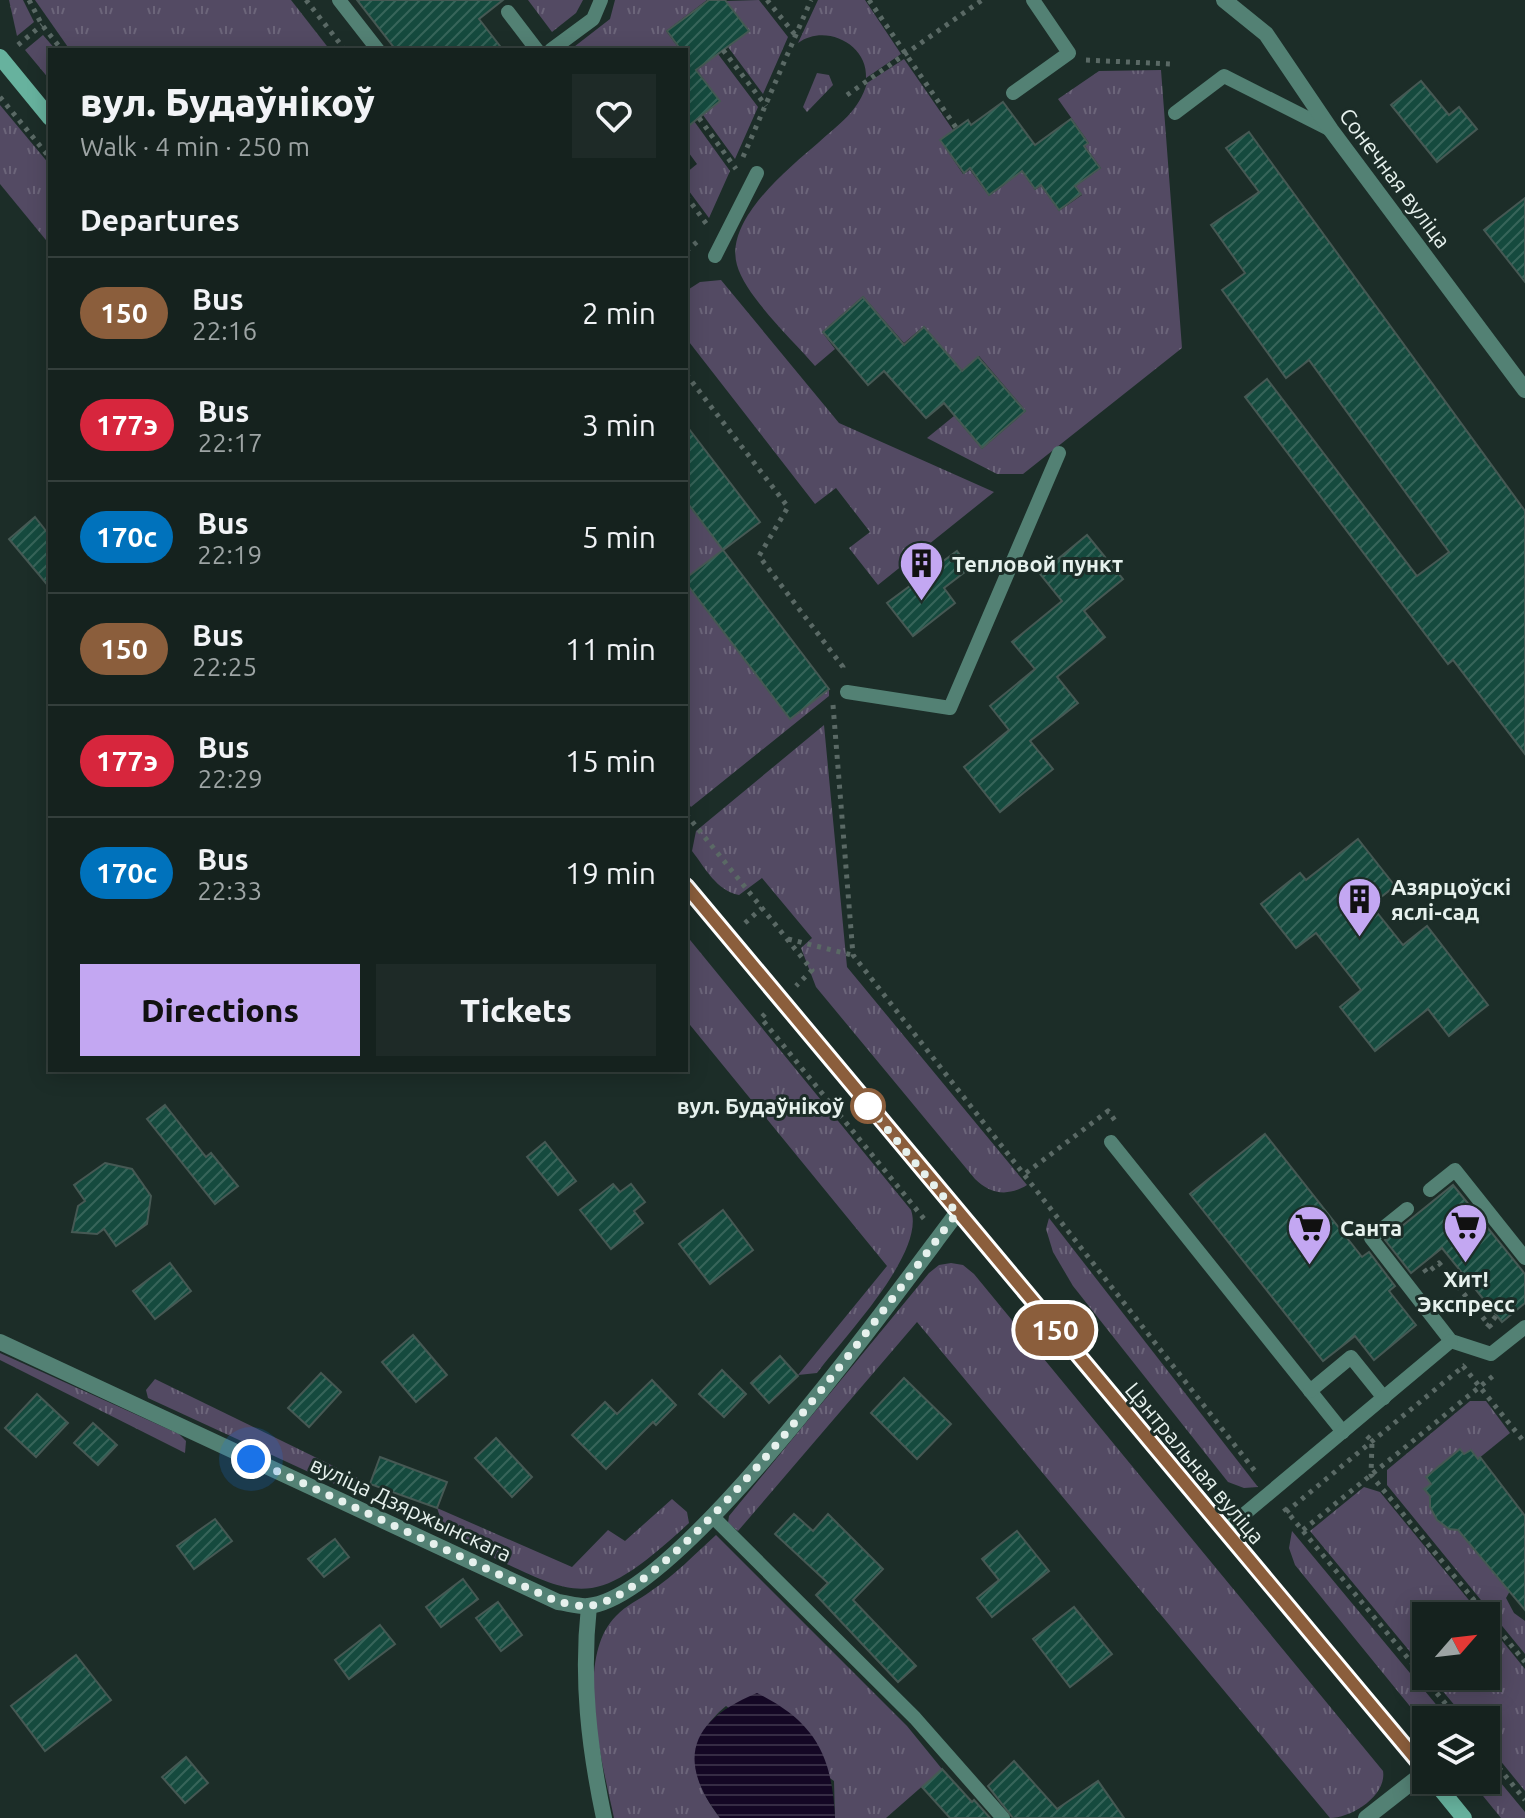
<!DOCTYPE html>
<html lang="en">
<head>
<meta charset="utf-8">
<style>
  body { margin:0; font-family:Ubuntu,sans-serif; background:#1e2a27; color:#f1f3f6; height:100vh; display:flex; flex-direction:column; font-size:30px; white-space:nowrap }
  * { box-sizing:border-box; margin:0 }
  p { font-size:26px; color:#9da4a4 }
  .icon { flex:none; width:44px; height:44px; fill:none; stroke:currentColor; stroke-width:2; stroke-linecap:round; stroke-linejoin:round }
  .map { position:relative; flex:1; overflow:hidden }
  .side { position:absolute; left:48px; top:48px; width:640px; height:1024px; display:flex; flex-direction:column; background:#15221e; border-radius:0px; box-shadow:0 4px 20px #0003,0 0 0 2px #343f3c }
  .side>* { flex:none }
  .badge { padding:0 16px; border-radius:26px; font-size:28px; line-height:52px }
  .needle { width:52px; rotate:62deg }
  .tools { position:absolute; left:1412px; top:1602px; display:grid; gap:16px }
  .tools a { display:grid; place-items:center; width:88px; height:88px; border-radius:0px; background:#15221e; box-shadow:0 4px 20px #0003,0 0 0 2px #343f3c; font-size:40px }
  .you { position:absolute; width:40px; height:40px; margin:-20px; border:6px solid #fff; border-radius:50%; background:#1a73e8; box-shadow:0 0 0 12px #1a73e833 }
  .map>.badge { position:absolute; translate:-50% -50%; box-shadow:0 0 0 4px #fff }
  h2 { padding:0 32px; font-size:30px; line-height:72px }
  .round { display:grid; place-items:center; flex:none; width:84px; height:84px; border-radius:0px; background:#1e2a27 }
  .head { display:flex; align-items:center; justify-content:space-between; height:136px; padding:0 32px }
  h1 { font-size:38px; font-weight:800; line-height:60px }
  .action { display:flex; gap:16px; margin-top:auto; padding:16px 32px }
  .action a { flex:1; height:92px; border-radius:0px; background:#c3a7f2; color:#111; font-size:32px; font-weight:800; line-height:92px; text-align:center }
  .action a+a { background:#1e2a27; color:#f1f3f6 }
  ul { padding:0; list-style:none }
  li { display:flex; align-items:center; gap:24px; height:112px; padding:0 32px; border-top:2px solid #343f3c }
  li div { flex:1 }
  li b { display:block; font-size:30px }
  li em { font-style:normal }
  li .badge { min-width:88px; font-weight:700; text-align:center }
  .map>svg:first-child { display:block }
  .grass { fill:url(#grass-tufts) }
  .water { fill:url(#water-rules) }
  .building { fill:url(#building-hatch); stroke:#465954; stroke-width:2 }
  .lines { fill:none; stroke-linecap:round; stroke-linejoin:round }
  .path { stroke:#5a6965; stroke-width:5; stroke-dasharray:4 6; stroke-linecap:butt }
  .service { stroke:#538174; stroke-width:14 }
  .minor { stroke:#538174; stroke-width:16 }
  .secondary { stroke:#67b29e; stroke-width:16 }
  .line-casing { stroke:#fff; stroke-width:18 }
  .line { stroke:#8b5e3c; stroke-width:12 }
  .walk { stroke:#e6f1ed; stroke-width:8; stroke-dasharray:0 14.4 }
  .stop-dot { fill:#fff; stroke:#8b5e3c; stroke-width:4 }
  .labels { text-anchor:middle; stroke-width:6; stroke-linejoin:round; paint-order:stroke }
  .street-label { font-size:22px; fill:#e6f1ed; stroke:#1c2d28 }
  .poi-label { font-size:22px; font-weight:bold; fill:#e6f1ed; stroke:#1c2d28; text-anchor:start }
  .stop-label { font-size:22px; font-weight:bold; fill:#e6f1ed; stroke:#1c2d28; text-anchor:end }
</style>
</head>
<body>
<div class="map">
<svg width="1525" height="1818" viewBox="0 0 1525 1818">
  <defs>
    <pattern id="grass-tufts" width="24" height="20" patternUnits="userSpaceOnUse" patternTransform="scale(2)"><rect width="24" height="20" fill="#534a63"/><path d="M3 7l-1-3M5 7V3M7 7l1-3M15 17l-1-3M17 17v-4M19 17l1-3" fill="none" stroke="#6c657a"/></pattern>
    <pattern id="water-rules" width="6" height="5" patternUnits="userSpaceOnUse" patternTransform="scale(2)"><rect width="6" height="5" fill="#140724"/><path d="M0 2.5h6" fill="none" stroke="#362c44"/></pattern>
    <pattern id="building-hatch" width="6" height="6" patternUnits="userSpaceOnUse" patternTransform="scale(2)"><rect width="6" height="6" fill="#154a3e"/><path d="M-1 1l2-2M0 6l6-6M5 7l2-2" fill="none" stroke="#37655a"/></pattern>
  </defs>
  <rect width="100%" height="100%" fill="#1c2d28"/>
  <g class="grass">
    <polygon points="9,0 23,0 34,22 17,36"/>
    <polygon points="35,0 291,0 330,50 70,50"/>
    <polygon points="528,0 583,0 576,13 552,32"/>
    <polygon points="615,0 707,0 666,31 680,50 570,50 610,19"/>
    <polygon points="759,0 788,37 763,94 728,47 749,31 726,1"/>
    <path d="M818,0H865L901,54L866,78C868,44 825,23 798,43Z"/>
    <polygon points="43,35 56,50 50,50 50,80 25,50"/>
    <polygon points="718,54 758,107 735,159 703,115 720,101 697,70"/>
    <path d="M904,59L953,130L940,140L963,174L970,170L989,196L1012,179L1008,173L1018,166L1035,190L1041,186L1059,211L1082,195L1076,186L1101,168L1085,146L1089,143L1058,99L1099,71L1161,70L1182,348L1023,474H997L927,438L954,416L982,449L1026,411L979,356L962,370L924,326L904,343L863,296L822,332L835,349L815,366C793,340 746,297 737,265C724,220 789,168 818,143C839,124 859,111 867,83Z"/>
    <polygon points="817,73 829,75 833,85 807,112 803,107"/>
    <polygon points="0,105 50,165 50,245 0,184"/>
    <polygon points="694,121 730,171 709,218 686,187 686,173 697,164 686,149 686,128"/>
    <polygon points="721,280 839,423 994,492 878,585 849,548 870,532 836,488 815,504 686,338 686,291 700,282"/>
    <polygon points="686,502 723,550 686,578"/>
    <polygon points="686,583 790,718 829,689 829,696 691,807 686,801"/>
    <path d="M824,725L847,967L1027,1185C1008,1197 990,1194 975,1179L816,987L801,948L812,938L762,878L739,895C716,890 706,869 692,851L696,831Z"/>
    <path d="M686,935L911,1210C926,1253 843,1338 817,1373L798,1375L887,1266L686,1020Z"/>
    <polygon points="1049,1218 1258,1487 1244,1488 1228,1482 1073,1286 1053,1252 1046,1229"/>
    <path d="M951,1263L963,1265L974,1274L1383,1771C1387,1796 1351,1818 1330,1818L917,1322L738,1531L728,1523L729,1516L929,1273L939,1265Z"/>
    <polygon points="0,1353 179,1434 186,1441 185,1453 0,1360"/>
    <polygon points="155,1379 370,1484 367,1489 352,1492 148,1398 146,1390"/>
    <polygon points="1470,1401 1486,1401 1510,1433 1478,1459 1471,1450 1465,1455 1460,1449 1426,1477 1431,1484 1425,1489 1434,1500 1430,1507 1437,1520 1449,1529 1456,1527 1510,1591 1506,1598 1514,1613 1525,1621 1525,1654 1387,1485 1387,1470"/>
    <polygon points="1364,1487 1380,1492 1482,1616 1426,1616 1426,1671 1310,1531"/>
    <path d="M672,1499L687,1512L689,1523C585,1619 579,1596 460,1542L445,1531L437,1508L572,1567L608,1530L625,1541Z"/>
    <polygon points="1292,1531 1449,1720 1426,1720 1426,1726 1295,1565 1289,1548"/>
    <path d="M716,1535L907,1726L942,1769L886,1818H835L834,1781L726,1706C684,1741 689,1777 720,1818H614C603,1765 573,1659 616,1616C626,1605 639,1600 651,1591C675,1575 695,1554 716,1535Z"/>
    <polygon points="1486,1621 1525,1669 1525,1791 1486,1743 1486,1720 1467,1720 1430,1676 1486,1676"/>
    <polygon points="1486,1765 1525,1812 1525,1818 1501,1818 1470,1780 1486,1780"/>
  </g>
  <path class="water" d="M757,1693C815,1722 832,1755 835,1818H720C675,1759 691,1720 757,1693Z"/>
  <g class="building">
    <polygon points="357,0 503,0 479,19 503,50 396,50"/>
    <polygon points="709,0 725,0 749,31 696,70 720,101 686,128 686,50 681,50 667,31"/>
    <polygon points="1421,81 1449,115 1459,107 1477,129 1437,162 1391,105"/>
    <polygon points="1003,102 1035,145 1071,119 1088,143 1084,146 1100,168 1075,186 1081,194 1059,210 1041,185 1035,189 1022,171 989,195 970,168 964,173 940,140 968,120 971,125"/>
    <polygon points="1249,132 1525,511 1525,754 1453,660 1448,664 1245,397 1267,379 1417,576 1449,552 1309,360 1286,378 1222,290 1245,273 1211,225 1259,192 1226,148"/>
    <polygon points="1525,198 1525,282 1484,230"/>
    <polygon points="863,297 904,345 924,327 962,371 978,357 1025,411 982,448 944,403 926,418 884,371 868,385 823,332"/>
    <polygon points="686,425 760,522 723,550 686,501"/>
    <polygon points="35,517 50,536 50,588 9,539"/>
    <polygon points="1087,535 1123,579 1084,611 1105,637 1057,677 1078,703 1030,741 1053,769 1000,812 964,767 1009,730 990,706 1035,669 1012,642 1062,601 1040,574"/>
    <polygon points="723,550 829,689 790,719 686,583 686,578"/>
    <polygon points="957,551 970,568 944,588 955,603 913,636 887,603"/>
    <polygon points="1358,839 1395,886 1371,905 1403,945 1427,926 1488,1005 1449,1036 1428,1009 1375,1051 1340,1007 1361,990 1316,933 1296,948 1261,904 1300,873 1306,880"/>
    <polygon points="165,1105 206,1157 211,1153 238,1186 215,1204 147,1119"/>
    <polygon points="1265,1134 1362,1257 1369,1252 1395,1286 1389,1291 1416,1325 1374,1360 1355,1336 1323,1361 1190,1194"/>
    <polygon points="545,1142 576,1181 558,1195 527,1157"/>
    <polygon points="105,1163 132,1169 151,1196 147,1224 116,1246 104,1229 97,1234 72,1232 78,1206 85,1201 74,1185"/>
    <polygon points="613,1184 620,1192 631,1184 645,1202 634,1211 643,1223 611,1249 580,1210"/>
    <polygon points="1453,1185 1525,1274 1525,1303 1502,1322 1442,1248 1411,1273 1385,1240"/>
    <polygon points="723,1210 753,1250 710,1284 679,1244"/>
    <polygon points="170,1263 191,1291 155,1319 133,1291"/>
    <polygon points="413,1335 447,1375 416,1402 382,1362"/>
    <polygon points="780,1356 798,1376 769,1403 751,1383"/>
    <polygon points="722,1370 746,1394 724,1417 699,1394"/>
    <polygon points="321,1373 341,1392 309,1427 288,1408"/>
    <polygon points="904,1378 951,1424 917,1459 871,1413"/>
    <polygon points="652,1380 676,1405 656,1425 653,1422 606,1469 572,1435 605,1402 617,1414"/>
    <polygon points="37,1394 68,1423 36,1457 5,1428"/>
    <polygon points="93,1423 117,1445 98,1465 74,1443"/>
    <polygon points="496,1438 532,1477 512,1497 475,1458"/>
    <polygon points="1460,1449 1464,1454 1471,1450 1478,1459 1480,1457 1525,1516 1525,1610 1458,1530 1449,1529 1437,1520 1430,1507 1430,1496 1424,1489 1431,1484 1426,1477"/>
    <polygon points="380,1457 447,1482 437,1508 370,1484"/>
    <polygon points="794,1514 813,1531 828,1514 883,1569 853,1600 916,1666 898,1682 816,1595 828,1583 775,1534"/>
    <polygon points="215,1519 232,1541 194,1569 177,1546"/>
    <polygon points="1017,1531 1049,1571 992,1617 977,1598 999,1580 982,1559"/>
    <polygon points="335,1539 349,1557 324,1577 308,1559"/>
    <polygon points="463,1579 478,1599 441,1627 426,1607"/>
    <polygon points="498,1602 522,1635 501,1651 476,1618"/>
    <polygon points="1074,1607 1112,1654 1070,1687 1033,1639"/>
    <polygon points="380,1625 395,1644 349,1679 335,1660"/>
    <polygon points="76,1655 111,1700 45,1751 11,1706"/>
    <polygon points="186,1757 208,1783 185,1803 162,1777"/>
    <polygon points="1014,1761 1057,1809 1098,1781 1124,1818 1013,1818 988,1786"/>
    <polygon points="942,1769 972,1802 974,1800 990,1818 950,1818 922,1787"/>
  </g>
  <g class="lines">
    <g class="path">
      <polyline points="29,0 42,25 62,50"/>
      <polyline points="306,0 345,50"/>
      <polyline points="767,0 796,36"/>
      <polyline points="869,0 957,129"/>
      <polyline points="18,45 42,25"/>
      <polyline points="723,50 766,106"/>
      <polyline points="1086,60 1170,64"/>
      <polyline points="847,95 982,0"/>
      <polyline points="0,97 50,158"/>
      <polyline points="699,118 736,169"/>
      <polyline points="743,157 811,0"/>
      <polyline points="686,196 708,226"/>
      <polyline points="686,251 697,242"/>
      <polyline points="686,374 788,507 759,556 843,667 842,672"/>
      <polyline points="833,705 853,955 1258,1475"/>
      <polyline points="686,814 812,970 796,986"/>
      <polyline points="745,923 762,908"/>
      <polyline points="788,939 852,955"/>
      <polyline points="765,1014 761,1018 925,1220"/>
      <polyline points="1026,1173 1108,1111 1116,1122"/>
      <polyline points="1424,1269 1427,1273 1439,1263 1493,1330"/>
      <polyline points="1487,1327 1497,1315"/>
      <polyline points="1463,1366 1525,1443"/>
      <polyline points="1367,1436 1372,1441 1371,1475 1525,1662"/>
      <polyline points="1284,1508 1459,1720"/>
      <polyline points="1286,1512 1465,1365"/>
      <polyline points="1303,1530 1493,1376"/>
      <polyline points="1486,1752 1525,1800"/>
    </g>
    <g class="service">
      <polyline points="339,0 378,50"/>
      <polyline points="508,12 537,50"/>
      <polyline points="551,50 593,19 601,0"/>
      <polyline points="1013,93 1069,53 1033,0"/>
      <polyline points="1175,113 1224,76 1331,130"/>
      <polyline points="715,256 757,173"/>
      <polyline points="847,692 950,708 1059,453"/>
      <polyline points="1111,1142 1343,1432"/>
      <polyline points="1430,1190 1455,1170 1525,1258"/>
      <polyline points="1407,1209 1371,1238 1451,1341 1491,1354 1525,1327"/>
      <polyline points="1310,1391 1351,1357 1384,1398"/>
      <polyline points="712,1516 915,1718 1003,1818"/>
      <polyline points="1224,1531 1451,1341"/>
    </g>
    <g class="minor">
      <polyline points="1224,0 1266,34 1331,130 1525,390"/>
      <path d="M0,1342L558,1602C567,1603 579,1607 588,1606C679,1598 897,1292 957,1213"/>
      <path d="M589,1606C581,1679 589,1747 604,1818"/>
      <polyline points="1366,1818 1426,1771"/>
    </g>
    <g class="secondary">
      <polyline points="0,57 50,118"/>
      <polyline points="686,886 1426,1771"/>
      <polyline points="1433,1780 1464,1818"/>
    </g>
  </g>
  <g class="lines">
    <defs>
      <polyline id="line" points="686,886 1426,1771"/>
    </defs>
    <use href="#line" class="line-casing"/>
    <use href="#line" class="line"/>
    <path class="walk" d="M251,1459L558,1602C567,1603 579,1607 588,1606C679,1597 896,1292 957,1213L868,1106"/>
  </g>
  <defs>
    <symbol id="building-pin" viewBox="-11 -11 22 30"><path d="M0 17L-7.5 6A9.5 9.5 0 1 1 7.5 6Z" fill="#c3a7f2" stroke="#1c2d28"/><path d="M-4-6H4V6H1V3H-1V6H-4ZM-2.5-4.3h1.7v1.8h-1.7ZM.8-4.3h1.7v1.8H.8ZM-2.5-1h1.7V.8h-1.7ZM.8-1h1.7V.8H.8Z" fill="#111"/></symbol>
    <symbol id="supermarket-pin" viewBox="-11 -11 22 30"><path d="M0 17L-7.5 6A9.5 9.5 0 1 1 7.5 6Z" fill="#c3a7f2" stroke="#1c2d28"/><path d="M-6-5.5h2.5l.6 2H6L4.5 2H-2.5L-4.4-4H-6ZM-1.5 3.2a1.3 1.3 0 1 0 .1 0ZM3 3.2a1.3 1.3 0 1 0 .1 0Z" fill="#111"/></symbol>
  </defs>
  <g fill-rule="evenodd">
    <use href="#building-pin" x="896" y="538" width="51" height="69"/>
    <use href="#building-pin" x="1334" y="874" width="51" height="69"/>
    <use href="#supermarket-pin" x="1440" y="1200" width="51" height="69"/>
    <use href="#supermarket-pin" x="1284" y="1202" width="51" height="69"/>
  </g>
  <circle class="stop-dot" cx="868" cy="1106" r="16"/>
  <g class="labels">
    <g class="street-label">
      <text transform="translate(1395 178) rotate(53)" y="8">Сонечная вуліца</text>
      <text transform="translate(1195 1463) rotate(50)" y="8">Цэнтральная вуліца</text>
      <text transform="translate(411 1509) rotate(25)" y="8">вуліца Дзяржынскага</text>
    </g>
    <g class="poi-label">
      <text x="952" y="572">Тепловой пункт</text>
      <text x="1391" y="895">Азярцоўскі<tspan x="1391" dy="25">яслі-сад</tspan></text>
      <text x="1340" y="1236">Санта</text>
      <text x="1466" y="1287" text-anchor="middle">Хит!<tspan x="1466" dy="25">Экспресс</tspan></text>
    </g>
    <g class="stop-label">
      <text x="844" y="1114">вул. Будаўнікоў</text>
    </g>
  </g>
</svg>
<div class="tools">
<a><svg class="needle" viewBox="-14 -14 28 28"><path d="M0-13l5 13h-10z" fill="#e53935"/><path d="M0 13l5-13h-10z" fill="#9da4a4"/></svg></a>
<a><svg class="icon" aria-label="layers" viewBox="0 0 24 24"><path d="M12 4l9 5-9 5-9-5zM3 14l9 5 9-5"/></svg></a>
</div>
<div class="you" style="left:251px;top:1459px"></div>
<b class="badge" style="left:1055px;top:1330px;background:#8b5e3c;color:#fff">150</b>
<section class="side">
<div class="head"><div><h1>вул. Будаўнікоў</h1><p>Walk · 4 min · 250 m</p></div><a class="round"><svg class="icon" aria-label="heart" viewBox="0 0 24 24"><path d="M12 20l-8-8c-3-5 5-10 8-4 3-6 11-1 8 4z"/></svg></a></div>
<h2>Departures</h2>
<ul>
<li><span class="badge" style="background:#8b5e3c;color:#fff">150</span><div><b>Bus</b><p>22:16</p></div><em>2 min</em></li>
<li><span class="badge" style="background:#d7263d;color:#fff">177э</span><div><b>Bus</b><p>22:17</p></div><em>3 min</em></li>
<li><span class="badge" style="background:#0072bc;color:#fff">170с</span><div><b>Bus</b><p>22:19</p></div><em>5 min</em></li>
<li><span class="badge" style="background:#8b5e3c;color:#fff">150</span><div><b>Bus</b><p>22:25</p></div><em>11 min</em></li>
<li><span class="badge" style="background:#d7263d;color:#fff">177э</span><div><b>Bus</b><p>22:29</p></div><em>15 min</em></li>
<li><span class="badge" style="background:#0072bc;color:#fff">170с</span><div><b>Bus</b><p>22:33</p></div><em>19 min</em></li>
</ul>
<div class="action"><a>Directions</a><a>Tickets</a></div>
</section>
</div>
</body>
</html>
